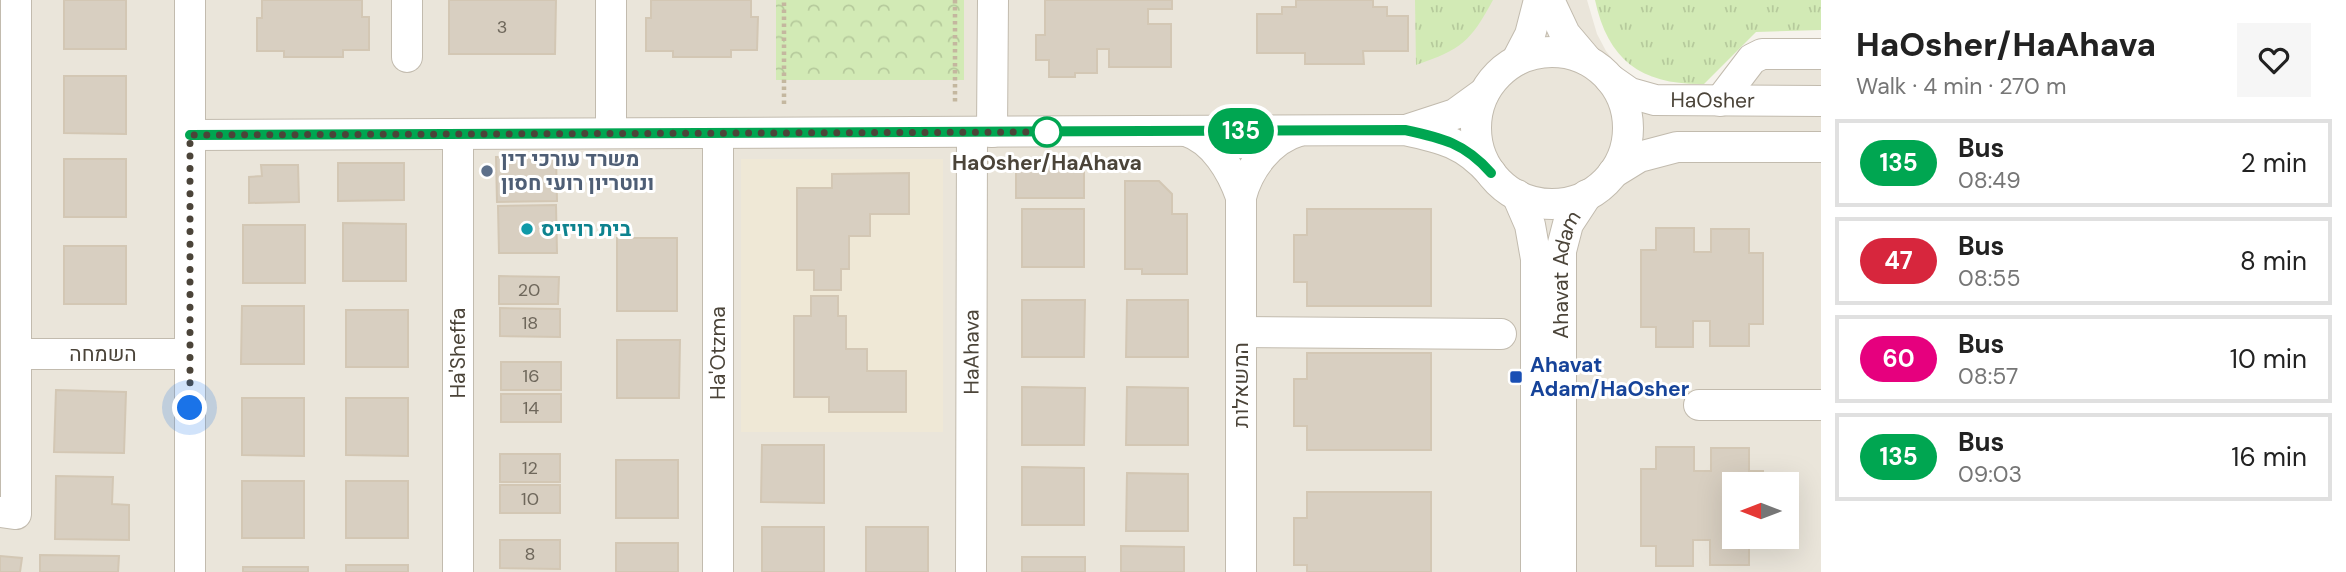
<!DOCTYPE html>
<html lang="en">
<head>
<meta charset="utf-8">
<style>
  body { margin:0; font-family:"DM Sans",Heebo,sans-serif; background:#f6f6f6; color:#222; height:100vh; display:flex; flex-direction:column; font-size:26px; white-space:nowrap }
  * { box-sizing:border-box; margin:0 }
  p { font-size:23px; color:#767676 }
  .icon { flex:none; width:38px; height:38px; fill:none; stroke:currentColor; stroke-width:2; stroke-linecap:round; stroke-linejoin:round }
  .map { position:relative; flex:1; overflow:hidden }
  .side { display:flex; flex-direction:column; background:#fff; width:525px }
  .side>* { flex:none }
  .badge { padding:0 14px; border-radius:23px; font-size:24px; line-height:46px }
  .needle { width:46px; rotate:270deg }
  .fabs { position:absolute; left:1722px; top:472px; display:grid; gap:14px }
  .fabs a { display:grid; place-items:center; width:77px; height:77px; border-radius:0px; background:#fff; box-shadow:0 7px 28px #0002; font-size:35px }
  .you { position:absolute; width:35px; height:35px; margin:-18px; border:5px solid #fff; border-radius:50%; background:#1a73e8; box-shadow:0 0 0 10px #1a73e833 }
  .map>.badge { position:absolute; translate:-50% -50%; box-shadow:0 0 0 4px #fff }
  .round { display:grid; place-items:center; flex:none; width:74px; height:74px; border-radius:0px; background:#f6f6f6 }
  .summary { display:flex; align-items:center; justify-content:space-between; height:119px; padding:0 35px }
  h1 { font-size:33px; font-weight:800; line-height:52px }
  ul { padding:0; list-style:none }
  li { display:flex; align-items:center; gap:21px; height:88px; margin:0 14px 10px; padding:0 21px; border:4px solid #e0e0e0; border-radius:0px }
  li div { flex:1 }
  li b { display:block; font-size:26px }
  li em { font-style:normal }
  li .badge { min-width:77px; font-weight:700; text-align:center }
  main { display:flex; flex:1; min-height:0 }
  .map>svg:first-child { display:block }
  .residential { fill:#eae5da; fill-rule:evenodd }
  .education { fill:#efe8d6 }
  .grass { fill:url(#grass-tufts) }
  .park { fill:url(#park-crowns) }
  .building { fill:#d8cfc1; stroke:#d3c7b4; stroke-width:2 }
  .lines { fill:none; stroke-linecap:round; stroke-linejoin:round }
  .minor-casing { stroke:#c2bbae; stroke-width:32 }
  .path { stroke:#c4b79f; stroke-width:4.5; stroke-dasharray:3.5 3.5; stroke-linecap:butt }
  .minor { stroke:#fff; stroke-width:30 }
  .line-casing { stroke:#fff; stroke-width:16 }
  .line { stroke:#00a651; stroke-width:10 }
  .walk { stroke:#4b4439; stroke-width:7; stroke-dasharray:0 12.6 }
  .stop-dot { fill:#fff; stroke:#00a651; stroke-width:3.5 }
  .service-dot { fill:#5c6f8a; stroke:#fff; stroke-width:2.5 }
  .culture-dot { fill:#0f9aa8; stroke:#fff; stroke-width:2.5 }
  .transit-dot { fill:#1a4fb4; stroke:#fff; stroke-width:2.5 }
  .labels { text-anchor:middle; stroke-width:6; stroke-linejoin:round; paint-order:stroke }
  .number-label { font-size:18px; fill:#6e675b }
  .street-label { font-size:21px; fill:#4b4439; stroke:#fff }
  .service-label { font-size:21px; font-weight:bold; fill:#4e5e75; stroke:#fff; text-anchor:start }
  .stop-label { font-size:21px; font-weight:bold; fill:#4b4439; stroke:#fff }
  .culture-label { font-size:21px; font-weight:bold; fill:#0d838f; stroke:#fff; text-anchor:start }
  .transit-label { font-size:21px; font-weight:bold; fill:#164399; stroke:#fff; text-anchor:start }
</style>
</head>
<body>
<main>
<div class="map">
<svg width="1821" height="572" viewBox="0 0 1821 572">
  <defs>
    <pattern id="grass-tufts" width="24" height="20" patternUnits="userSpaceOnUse" patternTransform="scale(1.75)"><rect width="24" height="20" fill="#d2eab5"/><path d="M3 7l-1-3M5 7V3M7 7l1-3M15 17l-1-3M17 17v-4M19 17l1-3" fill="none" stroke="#b6ca9c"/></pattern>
    <pattern id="park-crowns" width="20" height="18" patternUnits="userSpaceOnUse" patternTransform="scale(1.75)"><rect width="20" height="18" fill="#d2eab5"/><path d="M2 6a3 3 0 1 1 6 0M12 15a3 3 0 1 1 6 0" fill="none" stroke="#b6ca9c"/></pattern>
  </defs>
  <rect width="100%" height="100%" fill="#f6f3ec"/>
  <path class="residential" d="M0,0H1587L1597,34L1606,51L1617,65L1631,76L1647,84L1707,92L1751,45L1759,39L1821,38V572H0ZM1734,485H1787V537H1734Z"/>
  <rect class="education" x="741" y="159" width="202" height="273"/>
  <g class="grass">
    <path d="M1415,0H1493C1470,42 1462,49 1416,65Z"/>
    <path d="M1595,0H1821V30L1756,32L1704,84C1642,85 1608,61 1595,0Z"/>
  </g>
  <rect class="park" x="776" y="0" width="188" height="80"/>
  <g class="building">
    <rect x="64" y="0" width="62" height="49"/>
    <polygon points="262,0 362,0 362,17 369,17 369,50 343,50 343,57 284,57 284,51 257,51 257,18 262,18"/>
    <polygon points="449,0 556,0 555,54 449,54"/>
    <polygon points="651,0 751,0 751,17 758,17 757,50 731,50 731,57 673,57 673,51 646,51 646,18 651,18"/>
    <polygon points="1045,0 1172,0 1172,9 1148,9 1148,24 1171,24 1171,67 1109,67 1109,49 1097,49 1097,73 1075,73 1075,77 1049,77 1049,60 1036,60 1036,35 1045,35"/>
    <polygon points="1296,0 1373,0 1373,7 1387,7 1387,16 1408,16 1408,51 1363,51 1364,64 1305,64 1305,53 1257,53 1257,14 1282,14 1282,7 1296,7"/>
    <polygon points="64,76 126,76 126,134 64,133"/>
    <polygon points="556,156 557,201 497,202 496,157"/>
    <rect x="64" y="159" width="62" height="58"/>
    <polygon points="338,163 404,163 404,200 338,201"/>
    <rect x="1016" y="163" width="68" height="35"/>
    <polygon points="261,165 298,165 299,202 249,203 249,177 262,176"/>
    <polygon points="909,173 909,214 870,214 870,236 849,236 849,269 841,269 841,290 814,290 814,270 797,270 797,188 832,188 832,174"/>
    <polygon points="1125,181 1159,181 1172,194 1172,214 1187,214 1187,274 1142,274 1142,269 1125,269"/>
    <polygon points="556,205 557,253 499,253 498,206"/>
    <rect x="1022" y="209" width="62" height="58"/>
    <polygon points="1307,209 1431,209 1431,306 1307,306 1307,282 1294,282 1294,235 1307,235"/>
    <polygon points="343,223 406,224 406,281 343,281"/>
    <rect x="243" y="225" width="62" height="58"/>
    <polygon points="1656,228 1694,228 1694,252 1711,252 1711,229 1749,229 1749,253 1763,253 1763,324 1749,324 1749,346 1710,346 1710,321 1693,321 1693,347 1656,347 1656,327 1641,327 1641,250 1656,250"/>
    <rect x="617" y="238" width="60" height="73"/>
    <rect x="64" y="246" width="62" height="58"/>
    <polygon points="499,276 559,277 558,304 499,304"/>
    <polygon points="811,296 838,296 838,316 846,316 846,349 867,349 867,371 906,371 906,412 829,412 829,397 794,397 794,316 811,316"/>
    <polygon points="1022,300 1085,300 1084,357 1022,357"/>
    <polygon points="1127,300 1188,300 1188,357 1126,357"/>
    <polygon points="242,306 304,306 304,364 241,364"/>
    <polygon points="500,308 560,309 560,337 500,336"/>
    <rect x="346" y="310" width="62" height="57"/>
    <polygon points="617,340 680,340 679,398 617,398"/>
    <polygon points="1307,353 1431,353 1431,450 1307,450 1307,426 1294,426 1294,379 1307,379"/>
    <rect x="501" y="362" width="60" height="28"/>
    <polygon points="1022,387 1085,388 1084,445 1022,445"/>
    <polygon points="1127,387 1188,388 1188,445 1126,445"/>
    <polygon points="56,390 126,392 124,453 54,452"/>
    <rect x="501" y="394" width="60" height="28"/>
    <polygon points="242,398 304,398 304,456 242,455"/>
    <polygon points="346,398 408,398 408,456 346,455"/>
    <polygon points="762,445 824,445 824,503 761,502"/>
    <polygon points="1656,447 1694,447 1694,471 1711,471 1711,448 1749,448 1749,471 1763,471 1763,485 1734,485 1734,537 1763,537 1763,543 1749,543 1749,565 1710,565 1710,540 1693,540 1693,566 1656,566 1656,546 1641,546 1641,469 1656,469"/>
    <rect x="500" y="454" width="60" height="28"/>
    <rect x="616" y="460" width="62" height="58"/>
    <polygon points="1022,467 1084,468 1084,525 1022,525"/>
    <polygon points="1127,473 1188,474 1188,531 1126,531"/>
    <polygon points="56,476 113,477 112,504 129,505 129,540 55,539"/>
    <rect x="242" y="481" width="62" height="57"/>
    <rect x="346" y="481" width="62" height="57"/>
    <rect x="500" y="485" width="60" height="28"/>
    <polygon points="1307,492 1431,492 1431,572 1307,572 1307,565 1294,565 1294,518 1307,518"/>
    <rect x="762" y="527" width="62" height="45"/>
    <rect x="866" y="527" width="62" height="45"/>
    <polygon points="500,540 560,540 560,569 500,568"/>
    <rect x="616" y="543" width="62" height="29"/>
    <polygon points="1121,546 1184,547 1184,572 1121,572"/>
    <polygon points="40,555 119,556 118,572 40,572"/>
    <polygon points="0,556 22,558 20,572 0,572"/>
    <rect x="1022" y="557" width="63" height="15"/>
    <rect x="346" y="565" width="62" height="7"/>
    <rect x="243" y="567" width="65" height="5"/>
  </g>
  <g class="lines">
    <defs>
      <g id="minor">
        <polyline points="190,0 190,572"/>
        <polyline points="407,0 407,57"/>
        <polyline points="611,0 611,133"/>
        <polyline points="1549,0 1565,34 1587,60"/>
        <circle cx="1552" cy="128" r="76"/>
        <polyline points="1517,60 1530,35 1539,0"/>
        <path id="s1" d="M1610,79L1630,93L1655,100L1821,101"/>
        <polyline points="1720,101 1752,59 1762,54 1821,54"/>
        <polyline points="1409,129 1455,114 1484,93"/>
        <path d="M1186,131C1214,140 1232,171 1241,197"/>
        <polyline points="992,132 993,0"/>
        <path d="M190,135L1405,130C1442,138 1465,143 1491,173"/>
        <polyline points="1613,173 1639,157 1677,147 1821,147"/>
        <polyline points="1517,195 1530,225 1536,259 1536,572"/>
        <polyline points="1241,332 1501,334"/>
        <polyline points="16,354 190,354"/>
        <polyline points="1699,405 1821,405"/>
        <polyline points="0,512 16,514 16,0"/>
        <polyline points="458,572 458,134"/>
        <polyline points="718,572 718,133"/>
        <path id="s2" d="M971,572L972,132"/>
        <path d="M1241,572V197C1248,169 1270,139 1299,131"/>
        <path id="s3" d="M1561,572V251L1568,224L1587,195"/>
      </g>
    </defs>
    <use href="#minor" class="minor-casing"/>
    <g class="path">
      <polyline points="955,0 955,103"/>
      <polyline points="784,104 784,0"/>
    </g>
    <use href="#minor" class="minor"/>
  </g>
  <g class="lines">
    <defs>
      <path id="line" d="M190,135L1405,130C1442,138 1465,143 1491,173"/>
    </defs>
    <use href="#line" class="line-casing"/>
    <use href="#line" class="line"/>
    <polyline class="walk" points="190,408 190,135 1047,132"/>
  </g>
  <circle class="stop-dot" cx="1047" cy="132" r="14"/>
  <circle class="service-dot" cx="487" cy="171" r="7"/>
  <circle class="culture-dot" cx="527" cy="229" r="7"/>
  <rect class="transit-dot" x="1509" y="370" width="14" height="14" rx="3.5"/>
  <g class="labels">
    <g class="number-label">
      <text x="502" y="33">3</text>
      <text x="529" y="296">20</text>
      <text x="530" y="329">18</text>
      <text x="531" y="382">16</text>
      <text x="531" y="414">14</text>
      <text x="530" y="474">12</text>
      <text x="530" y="505">10</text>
      <text x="530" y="560">8</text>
    </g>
    <g class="street-label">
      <text dy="7" stroke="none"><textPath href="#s1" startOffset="108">HaOsher</textPath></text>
      <text dy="7" stroke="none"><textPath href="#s3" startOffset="298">Ahavat Adam</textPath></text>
      <text dy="7" stroke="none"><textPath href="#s2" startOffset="220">HaAhava</textPath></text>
      <text transform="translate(458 353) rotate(-90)" y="7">Ha'Sheffa</text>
      <text transform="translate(718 353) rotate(-90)" y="7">Ha'Otzma</text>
      <text x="103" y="361">השמחה</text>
      <text transform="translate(1241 385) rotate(-90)" y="7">המשאלות</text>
    </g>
    <g class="service-label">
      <text x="501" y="166">משרד עורכי דין<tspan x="501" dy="24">ונוטריון רועי חסון</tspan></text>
    </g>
    <g class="stop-label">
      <text x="1047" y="170">HaOsher/HaAhava</text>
    </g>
    <g class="culture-label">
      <text x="541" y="236">בית רויזיס</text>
    </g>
    <g class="transit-label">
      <text x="1530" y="372">Ahavat<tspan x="1530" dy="24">Adam/HaOsher</tspan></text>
    </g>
  </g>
</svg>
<div class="fabs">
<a><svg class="needle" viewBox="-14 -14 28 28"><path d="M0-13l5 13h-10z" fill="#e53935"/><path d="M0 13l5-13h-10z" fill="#767676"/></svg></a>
</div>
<div class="you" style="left:190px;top:408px"></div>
<b class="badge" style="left:1241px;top:131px;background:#00a651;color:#fff">135</b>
</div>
<section class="side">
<div class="summary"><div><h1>HaOsher/HaAhava</h1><p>Walk · 4 min · 270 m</p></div><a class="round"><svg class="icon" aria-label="heart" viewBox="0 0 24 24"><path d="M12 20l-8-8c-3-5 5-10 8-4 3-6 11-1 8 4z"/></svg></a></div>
<ul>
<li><span class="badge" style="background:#00a651;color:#fff">135</span><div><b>Bus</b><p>08:49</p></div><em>2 min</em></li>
<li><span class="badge" style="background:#d7263d;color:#fff">47</span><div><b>Bus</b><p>08:55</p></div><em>8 min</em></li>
<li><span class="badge" style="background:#e6007e;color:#fff">60</span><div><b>Bus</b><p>08:57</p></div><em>10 min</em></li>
<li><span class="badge" style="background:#00a651;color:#fff">135</span><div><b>Bus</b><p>09:03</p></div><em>16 min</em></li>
</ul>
</section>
</main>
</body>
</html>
